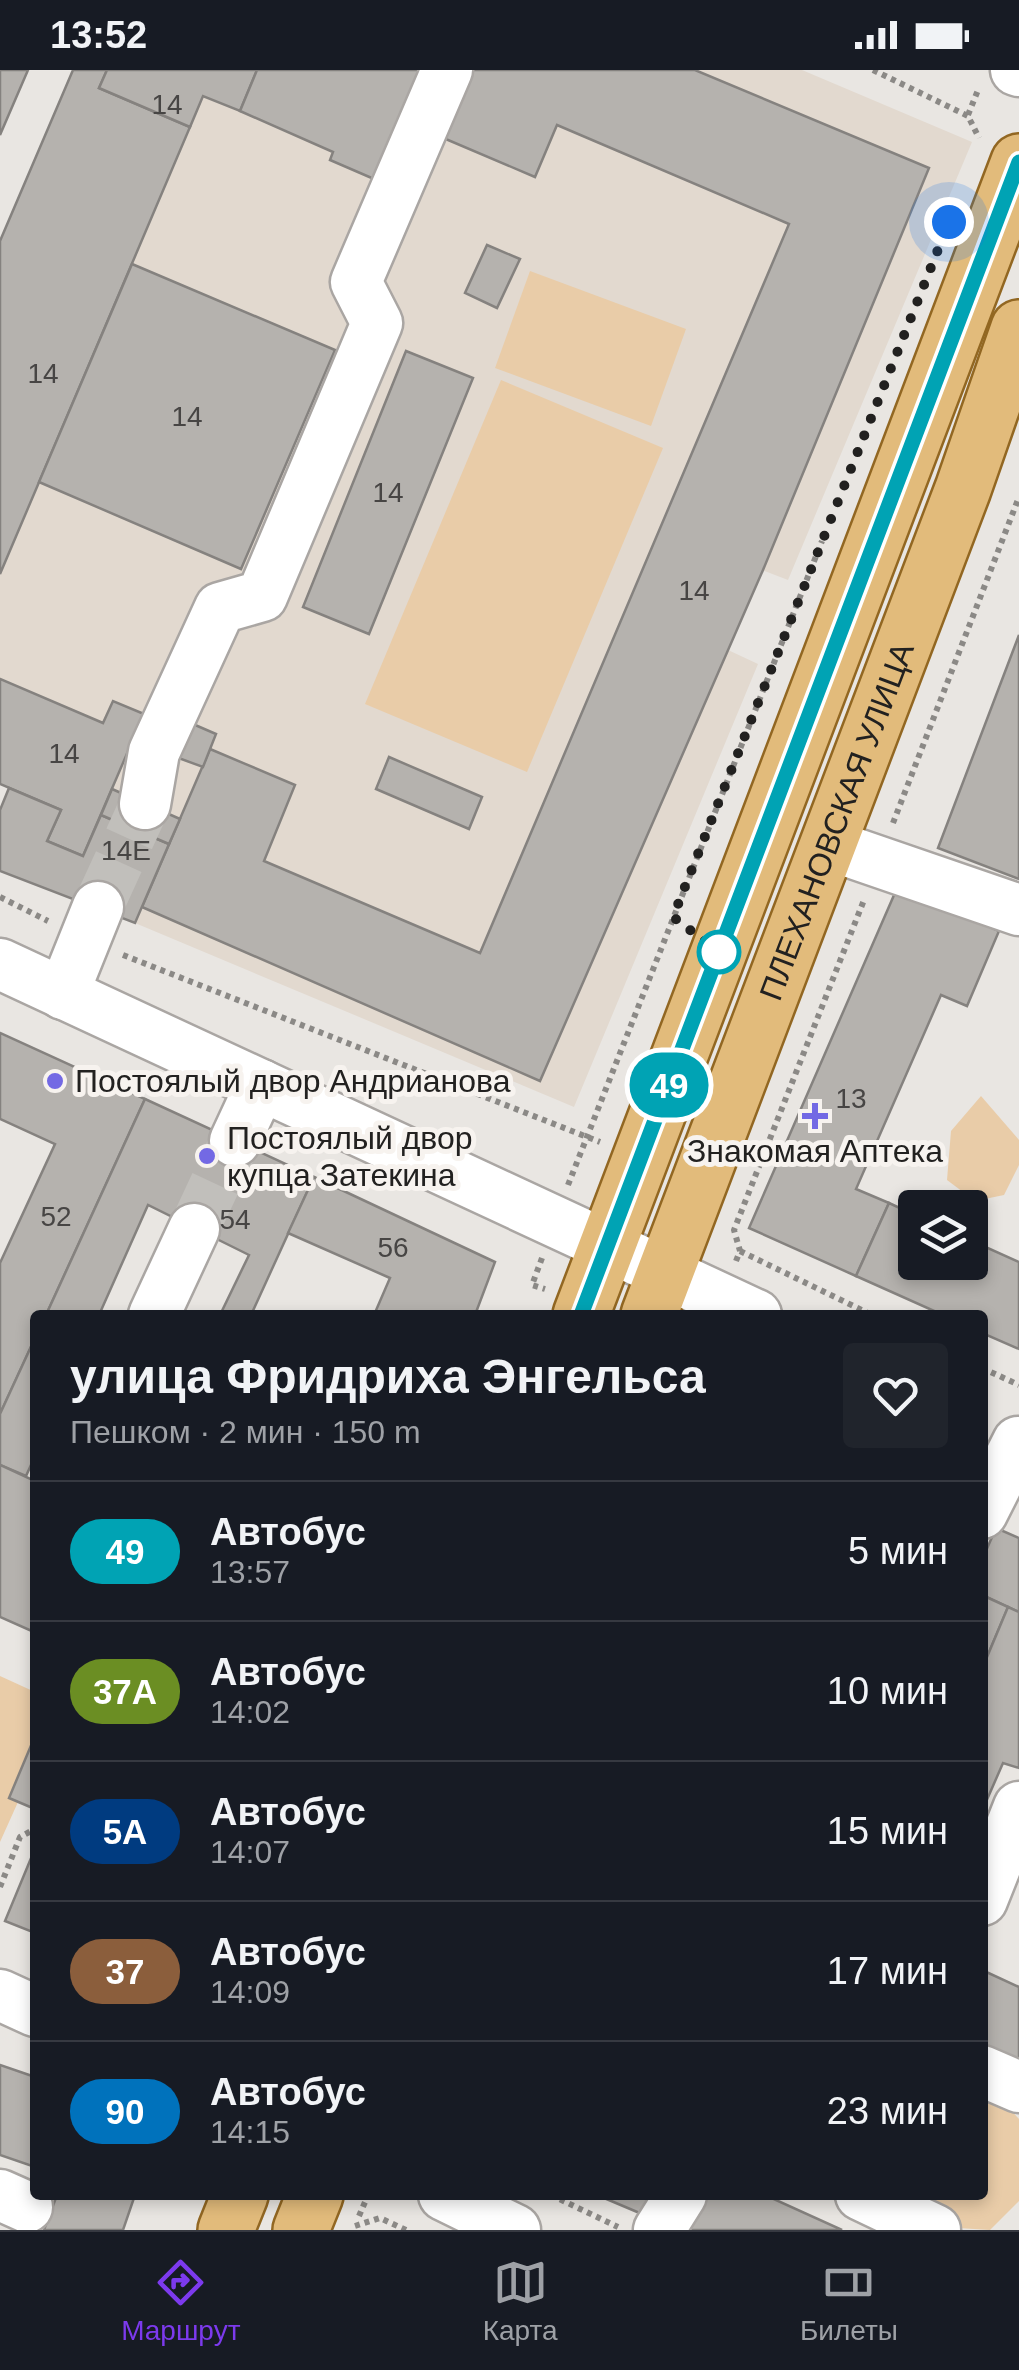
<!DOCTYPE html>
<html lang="ru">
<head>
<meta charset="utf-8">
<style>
  body { margin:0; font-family:Helvetica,sans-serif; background:#20242c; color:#f1f3f6; height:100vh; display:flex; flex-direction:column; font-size:38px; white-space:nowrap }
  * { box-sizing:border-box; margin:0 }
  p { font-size:32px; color:#9ea1a6 }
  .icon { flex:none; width:55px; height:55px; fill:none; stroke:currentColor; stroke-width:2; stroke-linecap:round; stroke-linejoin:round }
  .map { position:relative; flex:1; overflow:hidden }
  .drawer { position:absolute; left:30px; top:1240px; width:958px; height:890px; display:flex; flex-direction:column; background:#171b24; border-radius:10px; box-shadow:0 5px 15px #0003 }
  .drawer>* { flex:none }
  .badge { padding:0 20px; border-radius:32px; font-size:35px; line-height:65px }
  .buttons { position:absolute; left:898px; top:1120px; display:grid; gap:20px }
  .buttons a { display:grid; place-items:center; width:90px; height:90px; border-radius:10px; background:#171b24; box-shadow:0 5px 15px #0003; font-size:50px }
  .you { position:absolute; width:50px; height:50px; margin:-25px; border:8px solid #fff; border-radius:50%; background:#1a73e8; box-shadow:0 0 0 15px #1a73e833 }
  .map>.badge { position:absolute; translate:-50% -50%; box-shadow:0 0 0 5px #fff }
  .round { display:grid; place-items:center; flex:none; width:105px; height:105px; border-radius:10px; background:#20242c }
  .headline { display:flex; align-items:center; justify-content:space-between; height:170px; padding:0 40px }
  h1 { font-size:48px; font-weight:800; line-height:75px }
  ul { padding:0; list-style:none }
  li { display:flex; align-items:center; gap:30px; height:140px; padding:0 40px; border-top:2px solid #363941 }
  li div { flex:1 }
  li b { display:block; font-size:38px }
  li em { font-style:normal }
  li .badge { min-width:110px; font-weight:700; text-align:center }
  .status { display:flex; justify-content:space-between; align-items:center; height:70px; padding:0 50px; background:#171b24; direction:ltr }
  .status svg { height:28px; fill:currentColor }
  .menu { display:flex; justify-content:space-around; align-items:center; height:140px; border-top:2px solid #363941; background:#171b24; font-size:28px; color:#9ea1a6 }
  .menu a { display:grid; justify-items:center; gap:5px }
  .menu .current { color:#7c3aed }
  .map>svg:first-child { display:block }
  .built { fill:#e2d9cf }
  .green { fill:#e9cca8 }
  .building { fill:#b5b2ae; stroke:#85827f; stroke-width:2.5 }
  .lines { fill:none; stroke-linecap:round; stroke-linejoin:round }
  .minor-tunnel { stroke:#c1bfbb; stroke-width:50; stroke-dasharray:50 25; stroke-linecap:butt }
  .minor-casing { stroke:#aaa6a3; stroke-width:55 }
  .major-casing { stroke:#926722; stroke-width:60 }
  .path { stroke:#8b8986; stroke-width:6; stroke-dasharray:5 5; stroke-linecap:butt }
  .minor { stroke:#fff; stroke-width:50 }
  .major { stroke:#e2bb7b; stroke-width:55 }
  .line-casing { stroke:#fff; stroke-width:22 }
  .line { stroke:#00a3b4; stroke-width:15 }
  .walk { stroke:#222120; stroke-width:10; stroke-dasharray:0 18 }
  .stop-dot { fill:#fff; stroke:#00a3b4; stroke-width:5 }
  .poi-dot { fill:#7369e4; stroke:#f7f3ef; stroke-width:4 }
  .labels { text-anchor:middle; stroke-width:10; stroke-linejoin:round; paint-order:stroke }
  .number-label { font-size:28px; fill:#474544 }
  .street-label { font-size:32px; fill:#222120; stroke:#f7f3ef }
  .poi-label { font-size:32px; fill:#222120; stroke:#f7f3ef; text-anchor:start }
</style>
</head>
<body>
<div class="status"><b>13:52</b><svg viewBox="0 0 49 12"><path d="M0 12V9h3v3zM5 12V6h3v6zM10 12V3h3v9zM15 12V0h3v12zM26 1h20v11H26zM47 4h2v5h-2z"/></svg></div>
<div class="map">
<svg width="1019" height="2160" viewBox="0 0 1019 2160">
  <rect width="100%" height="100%" fill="#e9e6e2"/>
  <polygon class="built" points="73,0 802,0 972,72 788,510 762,500 728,580 758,594 574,1037 135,853 168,774 83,786 47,771 60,740 0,714 0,172"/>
  <g class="green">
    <polygon points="530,201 686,259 651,356 495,298"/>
    <polygon points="501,310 663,378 527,702 365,634"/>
    <polygon points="981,1026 1019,1070 1019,1095 1004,1125 975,1131 947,1110 951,1061"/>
    <polygon points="0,1606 35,1622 35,1666 9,1727 18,1732 0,1772"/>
    <polygon points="983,2025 1001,2029 1019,2049 1019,2131 990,2160 942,2157 898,2125 982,2125"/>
  </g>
  <g class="building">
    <polygon points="0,0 28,0 0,65"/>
    <polygon points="73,0 107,0 99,18 190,57 0,504 0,171"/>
    <polygon points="107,0 257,0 240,41 203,26 190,57 99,18"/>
    <polygon points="257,0 421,0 374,109 330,90 333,82 240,41"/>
    <polygon points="469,0 695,0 929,98 763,500 540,1011 142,837 210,679 295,715 264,791 480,883 789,154 557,55 535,107 441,67"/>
    <polygon points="487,175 520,189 497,238 465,223"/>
    <polygon points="132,194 335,280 241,499 39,412"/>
    <polygon points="406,281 473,308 369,564 303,537"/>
    <polygon points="1019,565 1019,809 938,778"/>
    <polygon points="0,609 103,653 113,631 144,644 83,786 47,771 61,740 0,714"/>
    <polygon points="179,648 216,664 203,697 165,683"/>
    <polygon points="389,687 482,727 469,759 376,719"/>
    <polygon points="9,718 61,740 47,771 83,786 101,745 169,774 135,853 0,801 0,740"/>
    <polygon points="112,719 180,749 169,774 101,745"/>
    <polygon points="898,816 999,861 967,936 941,925 856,1119 889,1133 856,1206 749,1158"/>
    <polygon points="0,963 145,1029 46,1245 35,1245 35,1268 0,1344 0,1193 55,1074 0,1049"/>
    <polygon points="145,1029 314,1107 251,1245 220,1245 249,1185 148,1135 99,1245 46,1245"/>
    <polygon points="314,1107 495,1192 475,1245 374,1245 390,1208 288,1163"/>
    <polygon points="889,1133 915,1145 915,1192 970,1192 970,1170 1019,1192 1019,1279 982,1263 982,1245 943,1245 856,1206"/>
    <polygon points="35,1268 35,1386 26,1406 0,1395 0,1344"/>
    <polygon points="0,1395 35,1411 34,1562 0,1547"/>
    <polygon points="996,1458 1019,1468 1019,1542 982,1525 982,1490"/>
    <polygon points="982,1525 1008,1537 982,1599"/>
    <polygon points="1008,1537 1019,1542 1019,1698 1003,1693 982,1741 982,1599"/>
    <polygon points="35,1666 35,1739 9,1728"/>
    <polygon points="34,1781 35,1782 35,1863 5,1851"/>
    <polygon points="982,1900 1019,1917 1019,1991 982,1974"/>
    <polygon points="0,1995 35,2007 35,2097 0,2085"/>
    <polygon points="57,2125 135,2125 123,2160 44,2160"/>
    <polygon points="597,2125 650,2125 642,2144"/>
    <polygon points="696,2125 765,2125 842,2160 680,2160"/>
  </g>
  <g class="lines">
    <g class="minor-tunnel">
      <polyline points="98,837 145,734"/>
      <polyline points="194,1159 235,1071"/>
    </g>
    <defs>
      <g id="minor">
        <polyline points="1016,0 1019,1"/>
        <polyline points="145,734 154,682 220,538 262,526 377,253 356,212 447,0"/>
        <polyline points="827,774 1019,840"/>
        <polyline points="0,894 756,1245"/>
        <polyline points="63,924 98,837"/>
        <polyline points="235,1071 261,1015"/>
        <polyline points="154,1245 194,1159"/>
        <polyline points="982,1443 1018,1372"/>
        <polyline points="982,1830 1019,1737"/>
        <polyline points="0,1925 35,1941"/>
        <polyline points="982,2001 1019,2017"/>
        <polyline points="0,2125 27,2137"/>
        <polyline points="444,2125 515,2160"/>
        <polyline points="861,2125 935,2160"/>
        <polyline points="659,2160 681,2125"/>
      </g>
      <g id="major">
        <polyline points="581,1245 1019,92"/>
        <path id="s1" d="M649,1245L963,419L1019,258"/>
        <polyline points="226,2160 240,2125"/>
        <polyline points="301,2160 315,2125"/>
      </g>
    </defs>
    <use href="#minor" class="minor-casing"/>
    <use href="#major" class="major-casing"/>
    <g class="path">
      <polyline points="873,0 968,46 979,68"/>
      <polyline points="968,45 978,20"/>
      <polyline points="893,753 1019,427"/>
      <polyline points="0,827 48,851"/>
      <polyline points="123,885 600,1072"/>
      <polyline points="568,1115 822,471"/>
      <polyline points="740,1181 872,1245"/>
      <polyline points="542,1188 532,1215 545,1219"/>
      <polyline points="736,1191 740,1181 734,1160 864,830"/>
      <polyline points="982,1298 1019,1315"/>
      <polyline points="0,1817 20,1767 35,1759"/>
      <polyline points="551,2125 618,2157"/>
      <polyline points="359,2146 368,2125"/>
      <polyline points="355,2156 380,2148 406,2160"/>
    </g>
    <use href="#minor" class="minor"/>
    <use href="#major" class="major"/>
  </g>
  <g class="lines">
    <defs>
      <polyline id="line" points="581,1245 1019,92"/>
    </defs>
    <use href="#line" class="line-casing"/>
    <use href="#line" class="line"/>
    <polyline class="walk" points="719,882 673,847 949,152"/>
  </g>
  <circle class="stop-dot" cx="719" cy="882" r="20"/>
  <g class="poi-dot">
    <circle cx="55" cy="1011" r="10"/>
    <path d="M810 1031h10v10h10v10h-10v10h-10v-10h-10v-10h10z"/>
    <circle cx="207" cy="1086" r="10"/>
  </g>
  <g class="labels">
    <g class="number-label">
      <text x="167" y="44">14</text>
      <text x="43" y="313">14</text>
      <text x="187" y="356">14</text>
      <text x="388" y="432">14</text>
      <text x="694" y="530">14</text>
      <text x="64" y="693">14</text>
      <text x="126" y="790">14Е</text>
      <text x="851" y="1038">13</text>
      <text x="56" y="1156">52</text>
      <text x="235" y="1159">54</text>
      <text x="393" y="1187">56</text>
    </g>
    <g class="street-label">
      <text dy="11" stroke="none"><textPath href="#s1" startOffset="528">ПЛЕХАНОВСКАЯ УЛИЦА</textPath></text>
    </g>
    <g class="poi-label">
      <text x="75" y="1022">Постоялый двор Андрианова</text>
      <text x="227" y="1079">Постоялый двор<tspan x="227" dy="37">купца Затекина</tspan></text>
      <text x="815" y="1092" text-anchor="middle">Знакомая Аптека</text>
    </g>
  </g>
</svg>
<div class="buttons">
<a><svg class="icon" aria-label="layers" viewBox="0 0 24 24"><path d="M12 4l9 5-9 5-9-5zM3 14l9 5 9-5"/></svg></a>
</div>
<div class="you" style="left:949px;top:152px"></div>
<b class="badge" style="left:669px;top:1015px;background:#00a3b4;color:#fff">49</b>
<section class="drawer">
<div class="headline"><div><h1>улица Фридриха Энгельса</h1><p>Пешком · 2 мин · 150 m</p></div><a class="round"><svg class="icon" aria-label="heart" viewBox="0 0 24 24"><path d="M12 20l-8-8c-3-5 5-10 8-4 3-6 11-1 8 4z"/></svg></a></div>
<ul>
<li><span class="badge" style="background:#00a3b4;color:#fff">49</span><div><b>Автобус</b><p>13:57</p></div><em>5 мин</em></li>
<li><span class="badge" style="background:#6b8e23;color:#fff">37А</span><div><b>Автобус</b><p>14:02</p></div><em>10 мин</em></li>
<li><span class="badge" style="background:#003b80;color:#fff">5А</span><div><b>Автобус</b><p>14:07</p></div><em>15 мин</em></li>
<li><span class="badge" style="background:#8b5e3c;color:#fff">37</span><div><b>Автобус</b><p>14:09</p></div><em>17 мин</em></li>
<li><span class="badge" style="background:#0072bc;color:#fff">90</span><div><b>Автобус</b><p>14:15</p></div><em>23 мин</em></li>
</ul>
</section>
</div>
<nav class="menu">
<a class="current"><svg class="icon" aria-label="directions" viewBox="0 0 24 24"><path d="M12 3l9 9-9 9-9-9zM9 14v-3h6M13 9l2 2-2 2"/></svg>Маршрут</a>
<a><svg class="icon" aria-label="map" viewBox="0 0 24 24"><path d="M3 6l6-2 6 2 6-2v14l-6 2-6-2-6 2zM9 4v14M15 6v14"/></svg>Карта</a>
<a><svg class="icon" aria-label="tickets" viewBox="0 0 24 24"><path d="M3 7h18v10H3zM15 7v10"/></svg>Билеты</a>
</nav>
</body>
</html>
